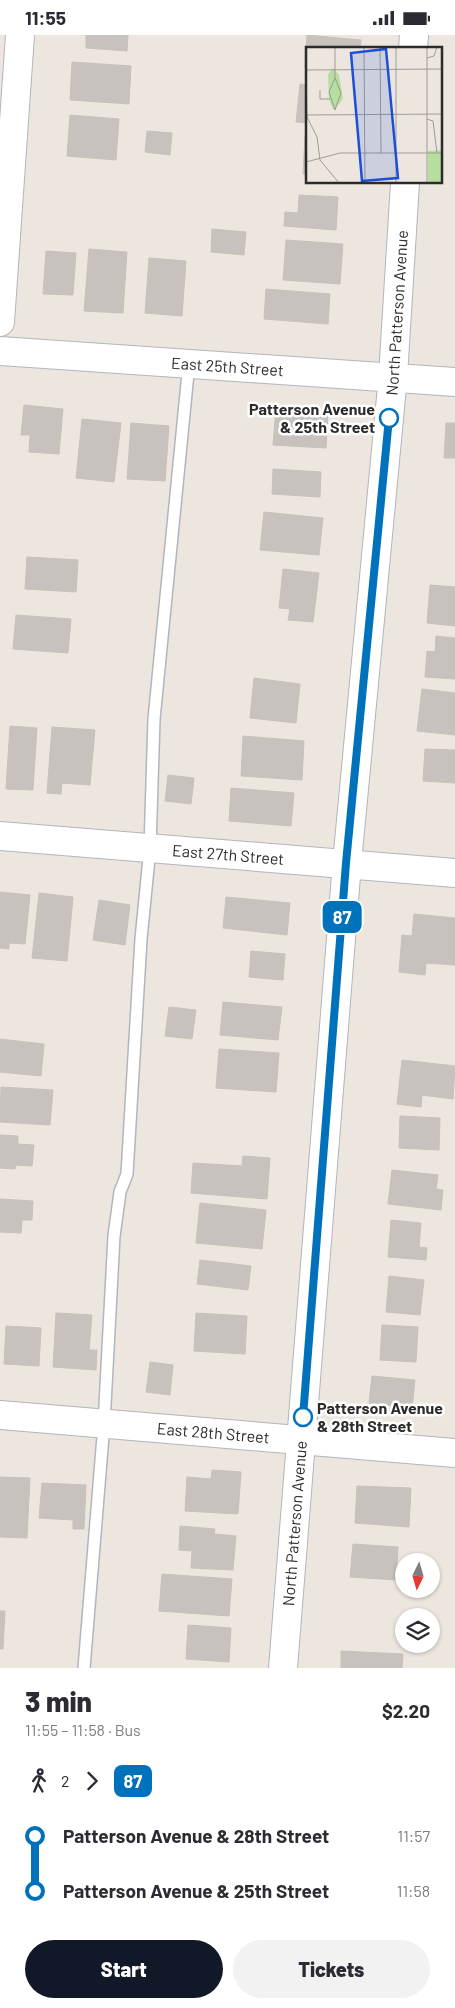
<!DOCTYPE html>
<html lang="en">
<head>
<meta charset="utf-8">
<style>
  body { margin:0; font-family:Barlow,sans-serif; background:#f2f2f3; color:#2b2b33; height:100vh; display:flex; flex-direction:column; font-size:19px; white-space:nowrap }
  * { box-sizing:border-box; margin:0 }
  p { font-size:16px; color:#7c7c81 }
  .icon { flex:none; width:28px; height:28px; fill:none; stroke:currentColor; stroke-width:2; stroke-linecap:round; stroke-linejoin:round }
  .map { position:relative; height:1633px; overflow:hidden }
  .panel { display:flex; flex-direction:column; background:#fff; flex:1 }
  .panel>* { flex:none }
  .badge { padding:0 10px; border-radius:8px; font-size:18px; line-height:32px }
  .needle { width:32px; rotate:185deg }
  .buttons { position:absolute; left:395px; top:1518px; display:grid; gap:10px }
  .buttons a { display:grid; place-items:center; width:45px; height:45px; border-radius:50%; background:#fff; box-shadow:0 1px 4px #0004; font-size:25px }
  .map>.badge { position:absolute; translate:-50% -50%; box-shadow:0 0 0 2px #fff }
  .legs { display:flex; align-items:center; gap:8px; height:55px; padding:0 25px; font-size:16px }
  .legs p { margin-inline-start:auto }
  .head { display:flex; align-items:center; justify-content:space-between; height:85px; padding:0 25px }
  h1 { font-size:28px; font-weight:800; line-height:38px }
  .primary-button { display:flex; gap:10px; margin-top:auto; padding:10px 25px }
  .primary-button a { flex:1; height:58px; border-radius:30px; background:#111827; color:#fff; font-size:20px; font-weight:800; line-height:58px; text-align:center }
  .primary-button a+a { background:#f2f2f3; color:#2b2b33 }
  ul { padding:0 25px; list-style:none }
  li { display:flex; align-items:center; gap:18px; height:55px; font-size:19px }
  li i { display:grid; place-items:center; width:8px; height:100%; margin:0 6px; background:currentColor }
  li i::after { content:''; width:12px; height:12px; margin:-6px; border:4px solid; border-radius:50%; background:#fff }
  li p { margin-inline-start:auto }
  li:first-child i { background:linear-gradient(#0000 50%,currentColor 0) }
  li:last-child i { background:linear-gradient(currentColor 50%,#0000 0) }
  .status { display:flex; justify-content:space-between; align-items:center; height:35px; padding:0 25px; background:#fff; direction:ltr }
  .status svg { height:14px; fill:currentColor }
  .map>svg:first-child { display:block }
  .building { fill:#c7c2be; stroke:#c7c1b8 }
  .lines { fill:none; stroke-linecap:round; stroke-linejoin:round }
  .service-casing { stroke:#b2b5bd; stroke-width:14 }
  .tertiary-casing { stroke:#b2b5bd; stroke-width:30 }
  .secondary-casing { stroke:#b2b5bd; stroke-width:30 }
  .service { stroke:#fff; stroke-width:11 }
  .tertiary { stroke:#fff; stroke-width:28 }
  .secondary { stroke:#fff; stroke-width:28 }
  .line-1-casing { stroke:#fff; stroke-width:11 }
  .line-1 { stroke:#0072bc; stroke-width:8 }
  .stop-1-dot { fill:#fff; stroke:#0072bc; stroke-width:2.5 }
  .labels { text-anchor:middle; stroke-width:5; stroke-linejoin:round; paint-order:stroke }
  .street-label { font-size:16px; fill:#2b2b2b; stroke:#fff }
  .stop-label { font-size:16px; font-weight:bold; fill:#2b2b2b; stroke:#fff; text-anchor:end }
  .inset-road { fill:none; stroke:#9f9b96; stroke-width:1 }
  .view { fill:#1d4ed8; fill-opacity:0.15; stroke:#1d4ed8; stroke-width:2.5 }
  .inset-edge { fill:none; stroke:#2b2b2b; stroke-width:2.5 }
</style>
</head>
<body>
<div class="status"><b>11:55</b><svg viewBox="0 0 49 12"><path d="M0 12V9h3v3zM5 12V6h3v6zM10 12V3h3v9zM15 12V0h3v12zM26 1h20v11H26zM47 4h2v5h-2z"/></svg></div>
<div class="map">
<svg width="455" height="1633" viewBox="0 0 455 1633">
  <rect width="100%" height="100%" fill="#ece6de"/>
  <g class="building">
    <polygon points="86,0 128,0 127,16 86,13"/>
    <polygon points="307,0 361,5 360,14 308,14 308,32 305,32"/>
    <polygon points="72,27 131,31 129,69 70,65"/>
    <polygon points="300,49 308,50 308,88 296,87"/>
    <polygon points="70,80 119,84 116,125 67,121"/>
    <polygon points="147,96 172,98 170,120 145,117"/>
    <polygon points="305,101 308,101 308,139 303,139"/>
    <polygon points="299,160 338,162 336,195 284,191 285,177 298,178"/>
    <polygon points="212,194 246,197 244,220 211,217"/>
    <polygon points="286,205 343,209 340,249 283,245"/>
    <polygon points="89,214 127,217 123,278 84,276"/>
    <polygon points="46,216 76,218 73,260 43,259"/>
    <polygon points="149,223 186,226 182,281 145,278"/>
    <polygon points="266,254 330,259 328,289 264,284"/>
    <polygon points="24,370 63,374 59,419 29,417 30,400 21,400"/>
    <polygon points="276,373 328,376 326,413 273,410"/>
    <polygon points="82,384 121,388 114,447 76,443"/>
    <polygon points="131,388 169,391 165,446 127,444"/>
    <polygon points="446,388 455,388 455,423 444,423"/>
    <polygon points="273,434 321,437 320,462 272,459"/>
    <polygon points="264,477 323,483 319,520 260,515"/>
    <polygon points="27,522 78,525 76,557 25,554"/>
    <polygon points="283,534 319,538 313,587 288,585 290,574 279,573"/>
    <polygon points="430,550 455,552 455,591 427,588"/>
    <polygon points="16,580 71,584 68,618 13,614"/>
    <polygon points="436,601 455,603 455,644 425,642 427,616 435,617"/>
    <polygon points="254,643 300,649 296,688 250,683"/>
    <polygon points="422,654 455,658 455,700 417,696"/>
    <polygon points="10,691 37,693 33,755 6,754"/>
    <polygon points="52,692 95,695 90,750 62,748 61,759 47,758"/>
    <polygon points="243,701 304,706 302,745 241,741"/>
    <polygon points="425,714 455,715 455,748 423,746"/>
    <polygon points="168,740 194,743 191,769 165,766"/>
    <polygon points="231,753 294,758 291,791 229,786"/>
    <polygon points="0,857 30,860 25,909 9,908 9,914 0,913"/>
    <polygon points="39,858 73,862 67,926 32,923"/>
    <polygon points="226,862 290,868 287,900 223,893"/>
    <polygon points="99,865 130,870 125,910 93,905"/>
    <polygon points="414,879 455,883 455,930 426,928 425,940 399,937 402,900 412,901"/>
    <polygon points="251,916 285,919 283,945 249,942"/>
    <polygon points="223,967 282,972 278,1005 220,1000"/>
    <polygon points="169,972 196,975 192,1004 165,1001"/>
    <polygon points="0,1004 44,1009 41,1041 0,1037"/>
    <polygon points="219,1014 279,1018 276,1057 216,1053"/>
    <polygon points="402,1025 455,1031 453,1064 422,1060 421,1072 397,1069"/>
    <polygon points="1,1052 53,1055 50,1090 0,1087"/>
    <polygon points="400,1081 440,1083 439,1115 399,1113"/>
    <polygon points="0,1100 18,1101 18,1109 34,1110 32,1131 16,1130 15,1134 0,1133"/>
    <polygon points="243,1121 270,1123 267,1164 191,1158 193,1128 242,1131"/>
    <polygon points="392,1135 438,1140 436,1154 443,1155 441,1175 388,1169"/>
    <polygon points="0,1164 33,1166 32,1185 22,1185 21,1198 0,1197"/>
    <polygon points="200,1168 266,1175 262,1214 196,1208"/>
    <polygon points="391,1185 421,1188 419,1212 427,1213 426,1225 388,1222"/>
    <polygon points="200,1225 251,1231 248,1255 197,1249"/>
    <polygon points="389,1241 424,1245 420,1280 386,1277"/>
    <polygon points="56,1278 92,1280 89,1315 97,1315 96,1335 53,1332"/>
    <polygon points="196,1278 247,1281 245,1319 194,1316"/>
    <polygon points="382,1290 418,1292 416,1327 380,1325"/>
    <polygon points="6,1291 41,1293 39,1331 4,1329"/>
    <polygon points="150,1327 173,1330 170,1360 146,1357"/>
    <polygon points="372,1341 415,1345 412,1373 369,1368"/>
    <polygon points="212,1435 241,1437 238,1479 185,1476 187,1442 211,1444"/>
    <polygon points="0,1442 30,1443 27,1503 0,1502"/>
    <polygon points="42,1448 86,1450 84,1494 73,1494 73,1485 39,1483"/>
    <polygon points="357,1451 411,1453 409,1492 355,1488"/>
    <polygon points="180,1491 215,1494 214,1499 236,1501 233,1535 191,1533 192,1516 179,1515"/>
    <polygon points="353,1509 398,1512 396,1545 350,1542"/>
    <polygon points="162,1539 232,1544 229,1581 159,1576"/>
    <polygon points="0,1576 5,1576 3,1614 0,1614"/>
    <polygon points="188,1590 231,1593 229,1627 186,1624"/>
    <polygon points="341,1616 403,1619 402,1633 341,1633"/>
  </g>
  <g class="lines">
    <defs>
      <polyline id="service" points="84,1633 104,1389 114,1201 120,1157 127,1139 141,904 150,813 154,684 189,328"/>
      <g id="tertiary">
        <polyline points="0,287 20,0"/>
        <path id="s1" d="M0,316L455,347"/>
        <path id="s2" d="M0,801L455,838"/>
        <path id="s3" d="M0,1380L455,1418"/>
      </g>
      <g id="secondary">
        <polyline points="413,14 414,0"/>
        <path id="s4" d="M283,1633L347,828L393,341L405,148"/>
      </g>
    </defs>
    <use href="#service" class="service-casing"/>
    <use href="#tertiary" class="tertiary-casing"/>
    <use href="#secondary" class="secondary-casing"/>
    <use href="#service" class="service"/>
    <use href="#tertiary" class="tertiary"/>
    <use href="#secondary" class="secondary"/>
  </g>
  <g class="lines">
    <defs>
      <polyline id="line-1" points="303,1382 346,828 389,383"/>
    </defs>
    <use href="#line-1" class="line-1-casing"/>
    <use href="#line-1" class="line-1"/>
  </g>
  <g class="stop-1-dot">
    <circle cx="389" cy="383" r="9"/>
    <circle cx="303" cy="1382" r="9"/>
  </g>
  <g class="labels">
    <g class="street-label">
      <text dy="6" stroke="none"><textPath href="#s4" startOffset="1360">North Patterson Avenue</textPath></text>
      <text dy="6" stroke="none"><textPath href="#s1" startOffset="228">East 25th Street</textPath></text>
      <text dy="6" stroke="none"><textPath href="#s2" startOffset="229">East 27th Street</textPath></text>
      <text dy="6" stroke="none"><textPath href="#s3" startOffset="214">East 28th Street</textPath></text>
      <text dy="6" stroke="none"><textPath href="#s4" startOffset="145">North Patterson Avenue</textPath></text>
    </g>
    <g class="stop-label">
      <text x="375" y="380">Patterson Avenue<tspan x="375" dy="18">&amp; 25th Street</tspan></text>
      <text x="317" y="1379" text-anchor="start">Patterson Avenue<tspan x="317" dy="18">&amp; 28th Street</tspan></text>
    </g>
  </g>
  <g transform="translate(306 12)">
    <rect width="136" height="136" fill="#ece6de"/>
    <path d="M27,21L33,28L37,52L28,63L23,53L22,27ZM136,103V136H122V104Z" fill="#b6de9f"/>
    <path class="inset-road" d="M29,0V31L35,46L29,63M58,0L59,136M74,0L75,106M90,0V136M121,0V136M121,11L128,9L131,0M0,23L137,22M0,33L1,70L11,90L14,113L33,136M14,43V52H24M29,63L23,45L29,31M0,68L137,67M121,72L127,74L131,106M0,115L34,106H137"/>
    <path class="view" d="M80,2L92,131L56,134L45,6Z"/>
    <rect width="136" height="136" class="inset-edge"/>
  </g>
</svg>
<div class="buttons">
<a><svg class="needle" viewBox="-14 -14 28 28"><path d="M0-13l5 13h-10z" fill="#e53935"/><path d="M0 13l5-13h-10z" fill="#7c7c81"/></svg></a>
<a><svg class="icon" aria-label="layers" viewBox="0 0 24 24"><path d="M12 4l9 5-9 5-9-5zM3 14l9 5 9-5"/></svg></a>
</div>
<b class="badge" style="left:342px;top:882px;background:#0072bc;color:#fff">87</b>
</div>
<section class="panel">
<div class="head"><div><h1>3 min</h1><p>11:55 – 11:58 · Bus</p></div><b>$2.20</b></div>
<div class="legs"><svg class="icon" aria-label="walk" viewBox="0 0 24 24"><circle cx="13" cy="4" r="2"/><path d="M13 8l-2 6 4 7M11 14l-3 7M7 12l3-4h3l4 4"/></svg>2<svg class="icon" aria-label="forward" viewBox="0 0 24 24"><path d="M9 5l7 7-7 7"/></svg><b class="badge" style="background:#0072bc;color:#fff">87</b></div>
<ul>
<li><i style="color:#0072bc"></i><b>Patterson Avenue &amp; 28th Street</b><p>11:57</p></li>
<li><i style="color:#0072bc"></i><b>Patterson Avenue &amp; 25th Street</b><p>11:58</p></li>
</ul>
<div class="primary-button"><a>Start</a><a>Tickets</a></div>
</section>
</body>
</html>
